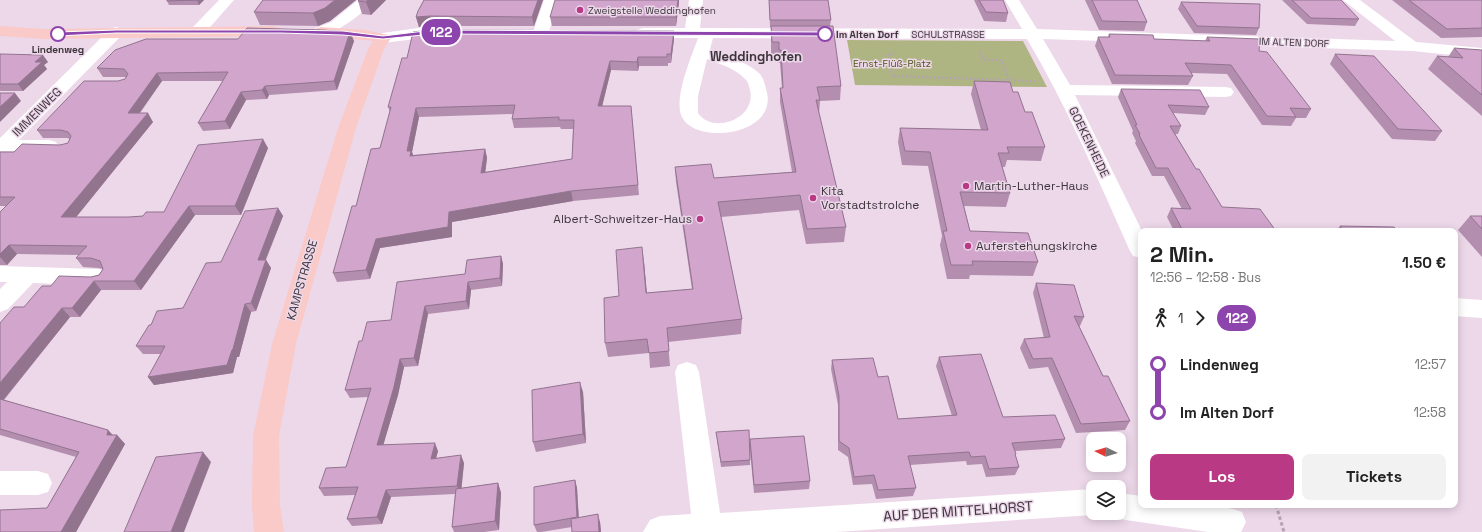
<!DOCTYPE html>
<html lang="de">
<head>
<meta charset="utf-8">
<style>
  body { margin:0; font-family:"Space Grotesk",sans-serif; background:#f2f2f2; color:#222; height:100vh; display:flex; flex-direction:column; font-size:15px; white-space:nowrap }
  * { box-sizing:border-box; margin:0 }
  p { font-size:13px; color:#767676 }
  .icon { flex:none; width:22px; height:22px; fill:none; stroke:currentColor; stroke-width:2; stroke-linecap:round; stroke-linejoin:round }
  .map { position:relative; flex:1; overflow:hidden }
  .sheet { position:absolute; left:1138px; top:228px; width:320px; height:280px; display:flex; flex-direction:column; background:#fff; border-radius:8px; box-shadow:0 2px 10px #0003 }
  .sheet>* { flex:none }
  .badge { padding:0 8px; border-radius:13px; font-size:14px; line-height:26px }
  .needle { width:26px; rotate:275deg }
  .fabs { position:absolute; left:1086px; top:432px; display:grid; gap:8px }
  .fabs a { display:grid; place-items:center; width:40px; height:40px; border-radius:8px; background:#fff; box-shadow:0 2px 10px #0003; font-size:20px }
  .map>.badge { position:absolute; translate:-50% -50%; box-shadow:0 0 0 2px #fff }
  .legs { display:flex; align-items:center; gap:6px; height:44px; padding:0 12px; font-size:13px }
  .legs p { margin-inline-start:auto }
  .overview { display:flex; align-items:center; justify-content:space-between; height:68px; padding:0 12px }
  h1 { font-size:22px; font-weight:700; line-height:30px }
  .button { display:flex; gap:8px; margin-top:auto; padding:8px 12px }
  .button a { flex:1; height:46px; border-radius:8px; background:#b93984; color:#fff; font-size:16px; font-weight:700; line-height:46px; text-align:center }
  .button a+a { background:#f2f2f2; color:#222 }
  ul { padding:0 12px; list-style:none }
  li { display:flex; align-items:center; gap:14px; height:48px; font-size:15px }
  li i { display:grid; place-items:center; width:6px; height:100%; margin:0 5px; background:currentColor }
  li i::after { content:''; width:10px; height:10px; margin:-5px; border:3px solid; border-radius:50%; background:#fff }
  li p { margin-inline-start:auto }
  li:first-child i { background:linear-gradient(#0000 50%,currentColor 0) }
  li:last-child i { background:linear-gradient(currentColor 50%,#0000 0) }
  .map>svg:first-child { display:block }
  .green { fill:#afb582 }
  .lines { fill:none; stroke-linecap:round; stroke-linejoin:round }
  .path-far1 { stroke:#b4a4b2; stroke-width:2; stroke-dasharray:2.5 1.5; stroke-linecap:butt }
  .path { stroke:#b4a4b2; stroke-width:3; stroke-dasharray:3.5 2.5; stroke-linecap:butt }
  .minor { fill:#fff; fill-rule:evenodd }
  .major { fill:#facac8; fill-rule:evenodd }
  .wall { fill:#b48eaf; fill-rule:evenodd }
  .shaded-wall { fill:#92748f }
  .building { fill:#d1a5cc; stroke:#92748f; fill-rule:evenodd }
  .line-1 { fill:#8e44ad; stroke:#fff }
  .poi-dot { fill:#b93984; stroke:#edd8ea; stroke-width:1.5 }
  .stop-1-dot { fill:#fff; stroke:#8e44ad; stroke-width:2 }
  .labels { text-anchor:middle; stroke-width:3; stroke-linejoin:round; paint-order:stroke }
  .far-poi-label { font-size:10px; fill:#3d353c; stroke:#edd8ea; text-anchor:start }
  .far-stop-label { font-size:10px; font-weight:bold; fill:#3d353c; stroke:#edd8ea; text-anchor:start }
  .far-street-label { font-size:10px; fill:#3d353c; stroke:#edd8ea }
  .far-park-label { font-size:10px; fill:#4f5416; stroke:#edd8ea }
  .street-label { font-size:12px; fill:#3d353c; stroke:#edd8ea }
  .poi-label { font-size:12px; fill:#3d353c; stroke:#edd8ea; text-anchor:start }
  .far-district-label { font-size:13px; font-weight:bold; fill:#3d353c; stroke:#edd8ea }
  .near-street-label { font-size:14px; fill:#3d353c; stroke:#edd8ea }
</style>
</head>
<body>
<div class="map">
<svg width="1482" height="532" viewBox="0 0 1482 532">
  <rect width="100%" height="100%" fill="#edd8ea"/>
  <polygon class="green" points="847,40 1023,41 1047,87 855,85"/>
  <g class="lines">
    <g class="path-far1">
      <polyline points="980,52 984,60 1001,60 1009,80"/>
      <polyline points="894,53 889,55 892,76 1035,81"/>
    </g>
    <polyline class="path" points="1276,505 1284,532"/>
    <g class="minor">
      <polygon points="219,0 234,0 204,34 198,36 192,34 190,31 192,28"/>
      <path d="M358,0H374C365,13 330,39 314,35L312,32L314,29L331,22Z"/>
      <polygon points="544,0 558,0 549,32 547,35 541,37 535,35 533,32"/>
      <path d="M689,0H703L700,28L1022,29L1005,0H1019L1037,29L1395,41L1343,0H1360L1416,42L1482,48V58L1412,51L1043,39L1070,85L1225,87L1231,88L1234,92L1231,96L1225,97L1075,95L1142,231L1141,258L1133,256L1130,251C1098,180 1067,106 1027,39L713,38L710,49C727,56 745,61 759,73C763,77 765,84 766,89C782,137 686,148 680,111C677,90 691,58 698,38H643L637,36L635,33L637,30L643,28H685ZM707,59C720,64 735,68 745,79C748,81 749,86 750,90C757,119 713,135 698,113V96Z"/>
      <polygon points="116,27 122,29 124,32 122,35 19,140 49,140 56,142 58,146 56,150 49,152 0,151 0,138 110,29"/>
      <polygon points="443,27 449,29 451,32 449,35 383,43 377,41 375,38 377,35 383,33 418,28"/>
      <polygon points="0,266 98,269 106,271 109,277 106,283 98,285 33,283 8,309 0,312 0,289 7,282 0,282"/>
      <polygon points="1455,298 1482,300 1482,318 1455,316"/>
      <polygon points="687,362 696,365 699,372 720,513 1093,489 1093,513 1098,513 1093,515 836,532 643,532 650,520 660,516 691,514 675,372 678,365"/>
      <polygon points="0,471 38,471 48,474 52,483 48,492 38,495 0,495"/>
      <path d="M1119,493L1141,496V505C1174,505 1211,500 1242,512L1246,522L1241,532H1208L1119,519L1109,515L1108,513H1119Z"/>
    </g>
    <g class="major">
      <polygon points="0,26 43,29 274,26 280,28 282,31 280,34 274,36 43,39 0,36"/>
      <polygon points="321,27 365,30 389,35 391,38 384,49 356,128 296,344 279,436 280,505 284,532 254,532 252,505 253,436 272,344 338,128 368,49 373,41 315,35 313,32 315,29"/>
    </g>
  </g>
  <g class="wall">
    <polygon points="167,0 204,0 199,5 169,5 167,1"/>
    <polygon points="356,0 330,21 318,26 260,25 254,12"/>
    <polygon points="359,0 386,0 371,15 362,14 358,1"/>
    <polygon points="424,0 543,0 534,26 433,26 419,27 416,17"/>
    <polygon points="769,0 828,0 831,20 830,26 841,86 840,100 820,101 819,114 846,227 844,242 806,244 799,210 721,217 742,319 741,334 668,342 670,366 650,368 649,353 608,357 605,343 619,296 644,262 647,293 692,289 676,182 675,167 714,178 792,172 780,102 780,88 782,88 780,63 779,63 779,56 771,56 771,27 770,27"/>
    <polygon points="974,0 1003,0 1008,13 1006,22 984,21"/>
    <polygon points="1085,0 1137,0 1147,22 1144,31 1099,30"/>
    <polygon points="1282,0 1341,0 1359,19 1355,26 1307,24"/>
    <polygon points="1392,0 1482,0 1482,37 1441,38"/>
    <polygon points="679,2 676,26 552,26 550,17"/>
    <polygon points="1181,2 1259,28 1256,35 1194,33 1178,9"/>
    <path d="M674,31V39L671,63H668V66H639L638,71L611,70L602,106H631L639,195L573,201L452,222V237L380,248L370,279L337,282L333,273L356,206L380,148L390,112L388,107ZM513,114L512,119L514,128L560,127L561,129H573L572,159L485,172L487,158L485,149L413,155L412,152L419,117Z"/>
    <polygon points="350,32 354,41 337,90 269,95 267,99 246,100 230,129 203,131 198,123 223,81 162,81 140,113 153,122 76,217 129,217 143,216 164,212 268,148 241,215 195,215 141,290 101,290 80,317 70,317 4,400 108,430 113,435 117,435 125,444 76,532 0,532 47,508 76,457 0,435 0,323 24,307 51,286 99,275 103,269 98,268 83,267 76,258 79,255 17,254 7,265 0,265 0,212 6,206 0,206 0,152 14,152 60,145 68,143 70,139 67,138 43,138 37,130 125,79 126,77 103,77 97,68 238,39"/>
    <polygon points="1109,34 1154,39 1205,41 1207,37 1259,51 1311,109 1306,118 1296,118 1291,126 1262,125 1227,74 1191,73 1193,76 1188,85 1112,84 1095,46 1098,37 1108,37"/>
    <polygon points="1454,48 1482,50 1482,116 1428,69 1437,56 1448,57"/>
    <polygon points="0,54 48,62 44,65 47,69 23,91 0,91"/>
    <polygon points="1335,54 1442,131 1435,141 1392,139 1330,64"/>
    <polygon points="974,81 1013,92 1045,147 1041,161 1007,160 1005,167 1002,167 1010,193 1006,207 964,206 970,231 1038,262 1033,276 970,275 969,279 947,279 940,245 942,236 928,166 902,165 898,142 900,128 981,130 971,94"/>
    <polygon points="1121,89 1209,107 1205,115 1173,113 1181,126 1178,134 1175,134 1196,169 1222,207 1276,231 1174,231 1167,217 1171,208 1182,209 1164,176 1152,176 1135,143 1136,141 1132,133 1133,131 1118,97"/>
    <polygon points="278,208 283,216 266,260 271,268 256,311 251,312 239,357 237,357 233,373 154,385 148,377 161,354 143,354 136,346 151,325 183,308 221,262"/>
    <polygon points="1470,216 1482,216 1482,257 1458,230"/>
    <polygon points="1340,226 1398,231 1336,231"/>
    <polygon points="501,256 503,264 502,286 471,290 469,309 428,314 418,366 404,367 398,395 383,445 438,451 436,458 464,463 461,488 498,483 501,493 499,530 484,532 454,532 452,527 455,494 391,497 382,524 352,526 347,519 355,495 324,496 319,488 346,467 368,397 350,398 345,390 362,341 391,320 465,274"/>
    <polygon points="1036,283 1084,317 1080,326 1079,326 1103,376 1130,421 1125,430 1076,433 1048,367 1029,369 1020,348 1024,339 1044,338 1033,293"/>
    <polygon points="939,357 1003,417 1065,439 1061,448 1015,451 1015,456 1019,467 1015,475 986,477 982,464 967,465 966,461 910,465 916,488 913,496 876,499 872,484 853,485 848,457 838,450 838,405 831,369 832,360 878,377 898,419 952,416 936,366"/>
    <polygon points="583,392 586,443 536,452 533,442"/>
    <polygon points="716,432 750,444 810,481 809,489 754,493 750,451 750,465 721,467"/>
    <polygon points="575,480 577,488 579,518 600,522 601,532 572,532 572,527 541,532 537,532 534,525"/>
  </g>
  <g class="shaded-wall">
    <polygon points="197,0 204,0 199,5"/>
    <polygon points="335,0 356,0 330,21 318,26 313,13"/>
    <polygon points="368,0 386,0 371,15 366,2"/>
    <polygon points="538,0 543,0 534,26 532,17"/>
    <polygon points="678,0 679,0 679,2 676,26 676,17"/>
    <polygon points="430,16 433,26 419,27 416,17"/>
    <polygon points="674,31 674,39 671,63 671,54"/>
    <polygon points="350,32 354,41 337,90 334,81"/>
    <polygon points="43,55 48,62 44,65 47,69 23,91 18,84 35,62"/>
    <polygon points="638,57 639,66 638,71 637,62"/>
    <polygon points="610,61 611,70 600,115 598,106"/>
    <polygon points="157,73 162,81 133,122 128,113"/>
    <polygon points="265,86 269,95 267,99 262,90"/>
    <polygon points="241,92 246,100 230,129 225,121"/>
    <polygon points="15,93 21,101 0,122 0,107"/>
    <polygon points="416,108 419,117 412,152 415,160 414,165 407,151"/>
    <polygon points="148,113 153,122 69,226 61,217"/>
    <polygon points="263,139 268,148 241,215 235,206"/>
    <polygon points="485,149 487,158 484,183 481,173"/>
    <polygon points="571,191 573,201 452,222 452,237 380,248 370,279 366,270 376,239 449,212"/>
    <polygon points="189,206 195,215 141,290 134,281"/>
    <polygon points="278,208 283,216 262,268 258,260"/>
    <polygon points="9,245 17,254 7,265 0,257 0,254"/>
    <polygon points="642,247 644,262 648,308 646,293"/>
    <polygon points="501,256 503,264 502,286 500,278"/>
    <polygon points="266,260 271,268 256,311 251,303"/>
    <polygon points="94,281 101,290 80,317 72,308"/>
    <polygon points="468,282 471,290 469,309 466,301"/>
    <polygon points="245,304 251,312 239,357 237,357 233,373 154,385 148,377"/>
    <polygon points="425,306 428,314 418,366 414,358"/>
    <polygon points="62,308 70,317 0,404 0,383"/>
    <polygon points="400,359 404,367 398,395 381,453 377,445"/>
    <polygon points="580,382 583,392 586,443 583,434"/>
    <polygon points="108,430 115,438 117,435 125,444 76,532 61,532 107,435"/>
    <polygon points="435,443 438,451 434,466 431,459"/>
    <polygon points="203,452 211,462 184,532 171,532"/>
    <polygon points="461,455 464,463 461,494 457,486"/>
    <polygon points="575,480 577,488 579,525 577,517"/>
    <polygon points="498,483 501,493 499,530 495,521"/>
    <polygon points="386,490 391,497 382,524 377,517"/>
    <polygon points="598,514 600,522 601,532 599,532"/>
  </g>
  <g class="building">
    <polygon points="167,0 197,0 167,1"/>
    <polygon points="263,0 335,0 325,8 313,13 254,12"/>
    <polygon points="359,0 368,0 366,2 358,1"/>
    <polygon points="424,0 538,0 532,17 430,16 416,17 418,11"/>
    <polygon points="555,0 678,0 676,17 550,17"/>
    <polygon points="769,0 828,0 831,20 770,20"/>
    <polygon points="979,0 1003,0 1008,13 986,12"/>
    <polygon points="1092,0 1137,0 1147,22 1102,21"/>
    <polygon points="1292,0 1341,0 1359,19 1311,18"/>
    <polygon points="1409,0 1482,0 1482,28 1447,29"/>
    <polygon points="1181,2 1260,4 1259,28 1197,26"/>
    <polygon points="771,26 833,26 841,86 817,87 820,100 816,100 846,227 807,229 800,195 718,202 742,319 667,328 669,351 649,353 647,339 605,343 604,298 619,296 616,250 642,247 646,293 693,289 675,167 711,164 714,178 796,172 780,88 783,88 781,50 779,50 779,42 772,42"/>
    <polygon points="247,28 323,30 350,32 334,81 265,86 262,90 241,92 225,121 198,123 228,72 157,73 128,113 148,113 61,217 129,217 143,216 146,212 164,212 198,145 263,139 235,206 189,206 134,281 94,281 72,308 62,308 0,383 0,323 14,307 24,307 42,286 51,286 59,276 91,277 99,275 103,269 100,261 91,258 76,258 87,246 9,245 0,254 0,212 15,197 0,197 0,152 14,152 22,144 60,145 68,143 71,136 68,132 61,130 37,130 84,81 118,81 125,79 128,74 124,69 97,68 115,50 146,39 238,39"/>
    <path d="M430,30L674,31L671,54H667V57H638L637,62L610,61L598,106H631L638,185L571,191L449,212L448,227L376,239L366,270L333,273L352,206H356L371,149L380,148L391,107H388L402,58H407L413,32ZM515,105L512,119L559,117V120H574L572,159L481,173L485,149L410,156L411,151H407L416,108Z"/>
    <polygon points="1109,34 1153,35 1154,39 1210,41 1207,37 1260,39 1259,51 1267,52 1311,109 1290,108 1296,117 1267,116 1231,65 1185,63 1193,76 1115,75 1098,37 1110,37"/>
    <polygon points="1454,48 1482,50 1482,95 1437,56 1463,58"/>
    <polygon points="0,54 43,55 35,62 42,62 18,84 0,84"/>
    <polygon points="1335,54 1374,56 1442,131 1398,129"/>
    <polygon points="974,81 1010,82 1013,92 1018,92 1025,112 1032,112 1045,147 1007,147 1009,153 998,153 1010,193 960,192 970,231 1028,233 1038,262 972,261 973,265 951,265 943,231 947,231 930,152 905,151 900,128 988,130"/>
    <polygon points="1121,89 1200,90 1209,107 1168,105 1181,126 1170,126 1196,169 1199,169 1222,207 1260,209 1276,231 1183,231 1171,208 1191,209 1168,168 1156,168 1139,135 1140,134 1135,125 1137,125"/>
    <polygon points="0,93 15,93 0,107"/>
    <polygon points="278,208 258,260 266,260 251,303 245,304 233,349 232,350 227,365 148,377 165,346 136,346 149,325 151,325 157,311 183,308 206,263 221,262 245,211"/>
    <polygon points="1470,216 1482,216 1482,229"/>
    <polygon points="1340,226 1394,227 1398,231 1344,231"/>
    <polygon points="501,256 500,278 468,282 466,301 425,306 414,358 400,359 394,387 377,445 435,443 431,459 461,455 457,486 386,490 377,517 347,519 358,487 319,488 326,468 346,467 371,388 345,390 359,341 362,341 367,322 391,320 397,282 465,274 467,260"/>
    <polygon points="1036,283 1074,285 1084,317 1074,316 1103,376 1108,376 1130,421 1081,424 1052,358 1033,359 1024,339 1050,337"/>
    <polygon points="981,354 1003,417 1055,415 1065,439 1012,443 1016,454 1015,454 1019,467 989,469 985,456 971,457 969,452 908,456 916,488 878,490 874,475 854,477 849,448 839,441 839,396 832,360 873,358 878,377 888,376 898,419 957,415 939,357"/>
    <polygon points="580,382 583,434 533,442 532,390"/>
    <polygon points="0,399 108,430 107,435 117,435 61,532 0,532 0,510 47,508 79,452 0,429"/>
    <polygon points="749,430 750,460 721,462 716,432"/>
    <polygon points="804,436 810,481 754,485 750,439"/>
    <polygon points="203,452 171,532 124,532 156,457"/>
    <polygon points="575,480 577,517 534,525 534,487"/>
    <polygon points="498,483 495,521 452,527 456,489"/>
    <polygon points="598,514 599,532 572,532 571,519"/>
  </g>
  <polygon class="line-1" points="116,30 281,30 343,31 383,36 433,30 825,32 828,34 825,36 433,34 383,39 343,35 281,33 116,33 58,36 55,34 58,32"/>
  <g class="poi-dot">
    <circle cx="580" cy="10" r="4"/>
    <circle cx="966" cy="186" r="4"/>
    <circle cx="813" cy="198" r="4"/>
    <circle cx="700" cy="219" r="4"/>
    <circle cx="968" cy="246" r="4"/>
  </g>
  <g class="stop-1-dot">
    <circle cx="58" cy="34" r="7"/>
    <circle cx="825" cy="34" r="7"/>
  </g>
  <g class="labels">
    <g class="far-poi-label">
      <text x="588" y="14">Zweigstelle Weddinghofen</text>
    </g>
    <g class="far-stop-label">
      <text x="836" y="38">Im Alten Dorf</text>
      <text x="58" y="53" text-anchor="middle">Lindenweg</text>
    </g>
    <g class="far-street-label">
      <text x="948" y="38">SCHULSTRASSE</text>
      <text transform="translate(1294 42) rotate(2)" y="4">IM ALTEN DORF</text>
    </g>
    <g class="far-park-label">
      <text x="892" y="67">Ernst-Flüß-Platz</text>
    </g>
    <g class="street-label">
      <text transform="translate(37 112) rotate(-45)" y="4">IMMENWEG</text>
      <text transform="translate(1089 142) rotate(64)" y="4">GOEKENHEIDE</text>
      <text transform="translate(302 280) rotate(-74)" y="4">KAMPSTRASSE</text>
    </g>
    <g class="poi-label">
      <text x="974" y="190">Martin-Luther-Haus</text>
      <text x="821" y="195">Kita<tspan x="821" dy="14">Vorstadtstrolche</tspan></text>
      <text x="692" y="223" text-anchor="end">Albert-Schweitzer-Haus</text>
      <text x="976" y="250">Auferstehungskirche</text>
    </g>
    <g class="far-district-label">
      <text x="756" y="61">Weddinghofen</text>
    </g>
    <g class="near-street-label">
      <text transform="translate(958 511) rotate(-4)" y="5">AUF DER MITTELHORST</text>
    </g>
  </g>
</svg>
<div class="fabs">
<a><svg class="needle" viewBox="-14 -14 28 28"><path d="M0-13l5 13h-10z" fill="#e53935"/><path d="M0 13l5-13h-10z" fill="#767676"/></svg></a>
<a><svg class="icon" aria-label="layers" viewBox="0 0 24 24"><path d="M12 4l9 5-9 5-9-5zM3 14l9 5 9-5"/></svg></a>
</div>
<b class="badge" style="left:441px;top:32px;background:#8e44ad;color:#fff">122</b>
<section class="sheet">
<div class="overview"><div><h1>2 Min.</h1><p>12:56 – 12:58 · Bus</p></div><b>1.50 €</b></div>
<div class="legs"><svg class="icon" aria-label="walk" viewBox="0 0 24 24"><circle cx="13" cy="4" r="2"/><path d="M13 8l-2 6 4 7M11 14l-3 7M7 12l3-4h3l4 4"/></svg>1<svg class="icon" aria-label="forward" viewBox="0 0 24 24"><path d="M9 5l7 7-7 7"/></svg><b class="badge" style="background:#8e44ad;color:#fff">122</b></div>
<ul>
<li><i style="color:#8e44ad"></i><b>Lindenweg</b><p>12:57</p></li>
<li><i style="color:#8e44ad"></i><b>Im Alten Dorf</b><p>12:58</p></li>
</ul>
<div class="button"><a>Los</a><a>Tickets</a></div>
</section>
</div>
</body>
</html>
